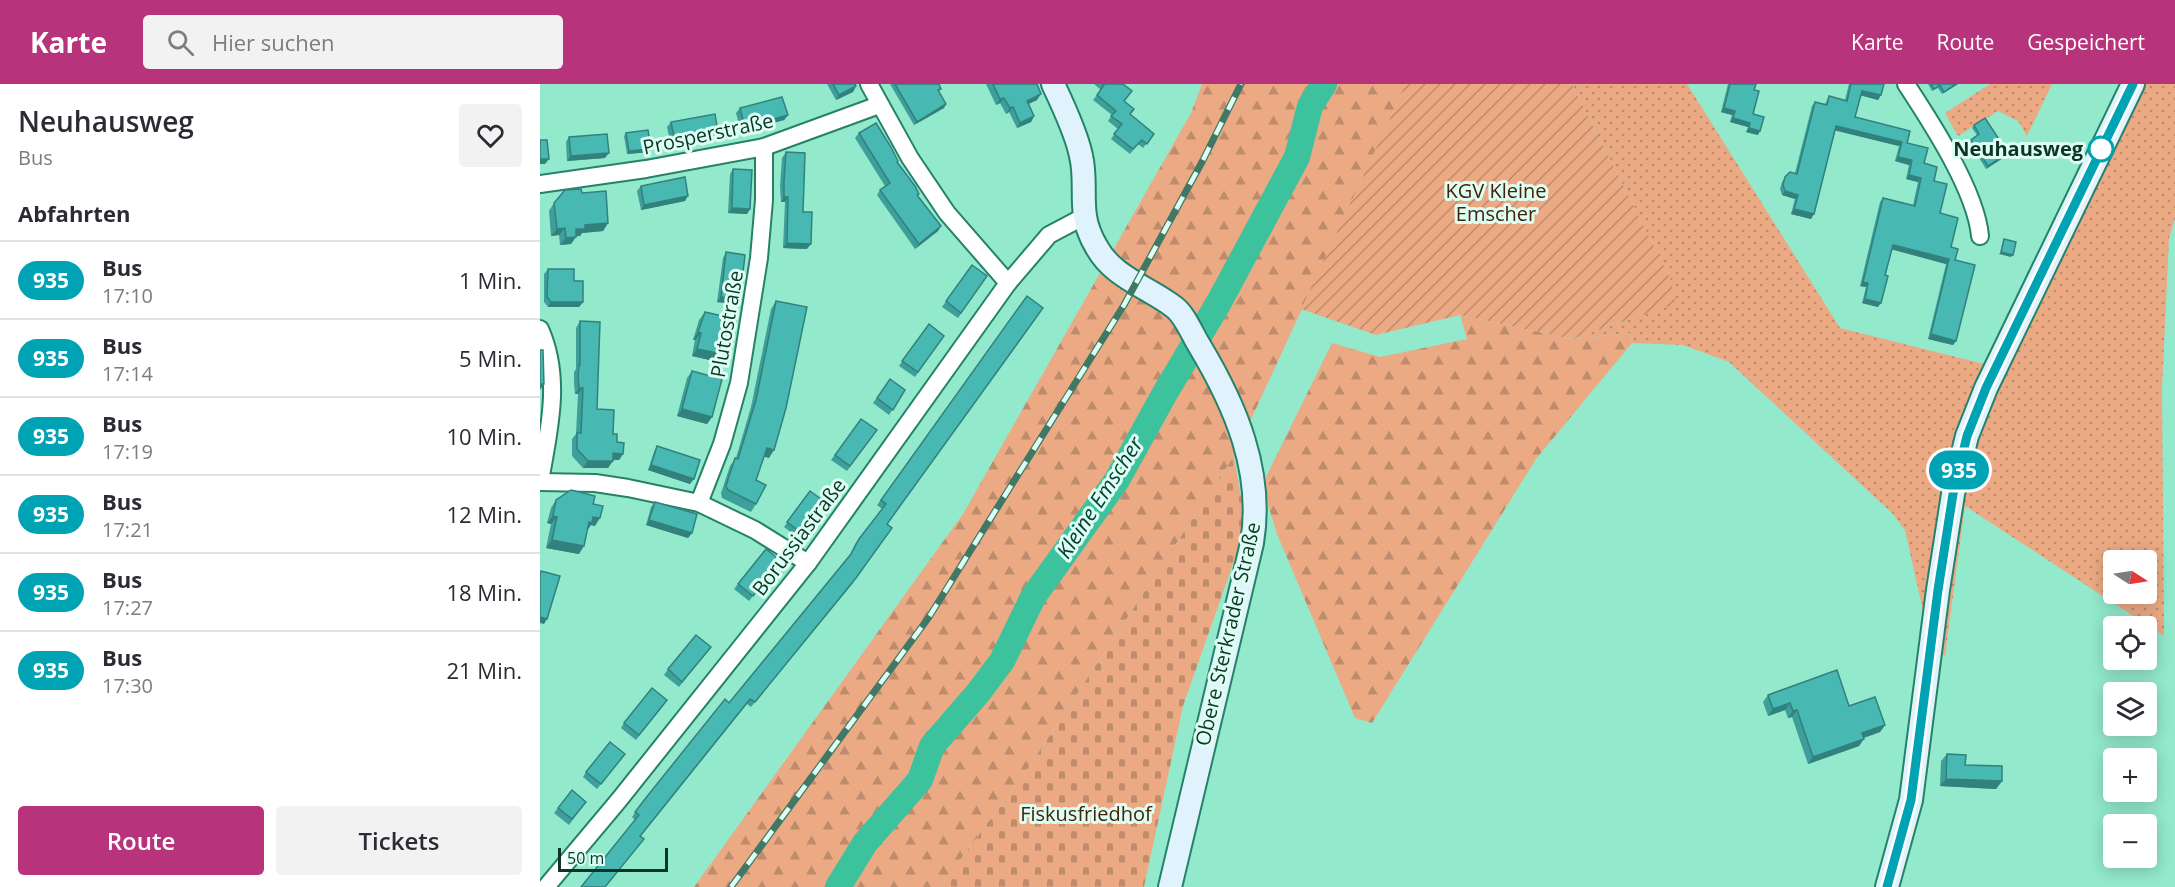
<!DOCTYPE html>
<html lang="de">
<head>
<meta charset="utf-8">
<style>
  body { margin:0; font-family:"Open Sans",sans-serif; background:#f2f2f3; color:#2b2b33; height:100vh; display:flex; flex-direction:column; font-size:22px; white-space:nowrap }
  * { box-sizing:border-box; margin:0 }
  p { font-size:20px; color:#7c7c81 }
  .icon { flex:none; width:33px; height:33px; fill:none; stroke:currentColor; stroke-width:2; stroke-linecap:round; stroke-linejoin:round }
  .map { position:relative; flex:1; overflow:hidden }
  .details { display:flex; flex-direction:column; background:#fff; width:540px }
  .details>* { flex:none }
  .badge { padding:0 12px; border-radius:20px; font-size:21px; line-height:39px }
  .needle { width:39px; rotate:102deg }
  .fabs { position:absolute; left:1563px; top:466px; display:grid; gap:12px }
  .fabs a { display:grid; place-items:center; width:54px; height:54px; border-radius:6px; background:#fff; box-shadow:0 3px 15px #0003; font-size:30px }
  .scale { position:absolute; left:18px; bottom:15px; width:110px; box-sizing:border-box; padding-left:6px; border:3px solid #0e3429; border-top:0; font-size:16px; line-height:21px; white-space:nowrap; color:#0e3429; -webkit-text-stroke:4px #ddfef2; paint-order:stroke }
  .map>.badge { position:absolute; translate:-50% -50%; box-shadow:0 0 0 3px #fff }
  h2 { padding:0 18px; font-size:22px; line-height:54px }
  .round { display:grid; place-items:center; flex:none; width:63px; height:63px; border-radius:6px; background:#f2f2f3 }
  .overview { display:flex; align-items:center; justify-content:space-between; height:102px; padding:0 18px }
  h1 { font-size:28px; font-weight:600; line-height:45px }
  .cta { display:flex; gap:12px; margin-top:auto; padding:12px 18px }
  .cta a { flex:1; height:69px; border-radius:6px; background:#b7347c; color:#fff; font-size:24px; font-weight:600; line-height:69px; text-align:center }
  .cta a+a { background:#f2f2f3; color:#2b2b33 }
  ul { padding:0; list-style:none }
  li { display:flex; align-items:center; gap:18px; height:78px; padding:0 18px; border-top:2px solid #e1e1e2 }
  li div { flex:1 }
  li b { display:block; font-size:22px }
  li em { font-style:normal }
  li .badge { min-width:66px; font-weight:700; text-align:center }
  header { display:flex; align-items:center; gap:36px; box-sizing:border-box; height:84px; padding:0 30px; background:#b7347c; color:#fff }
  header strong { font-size:28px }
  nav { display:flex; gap:33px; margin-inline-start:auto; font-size:21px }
  .search { width:420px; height:54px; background:#f2f2f3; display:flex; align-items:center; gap:15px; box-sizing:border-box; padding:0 21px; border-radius:6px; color:#7c7c81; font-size:22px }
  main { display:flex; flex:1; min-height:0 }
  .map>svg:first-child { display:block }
  .forest { fill:url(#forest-firs) }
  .cemetery { fill:url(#cemetery-stones) }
  .park { fill:url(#park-dots); fill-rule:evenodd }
  .garden { fill:url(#garden-furrows) }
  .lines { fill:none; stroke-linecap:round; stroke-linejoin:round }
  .river { stroke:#3dc29e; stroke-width:26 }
  .street-casing { stroke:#258269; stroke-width:20 }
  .secondary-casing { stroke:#258269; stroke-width:26 }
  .street { stroke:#fff; stroke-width:16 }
  .secondary { stroke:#e0f3fd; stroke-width:22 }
  .rail-casing { stroke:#407866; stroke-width:7 }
  .rail { stroke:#ddfef2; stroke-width:4.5; stroke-dasharray:14; stroke-linecap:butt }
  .wall { fill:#3e9e9a }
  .shaded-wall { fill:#32817d }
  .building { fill:#48b8b3; stroke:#32817d; stroke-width:1.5 }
  .line-casing { stroke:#fff; stroke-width:14 }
  .line { stroke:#00a3b4; stroke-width:9 }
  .stop-dot { fill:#fff; stroke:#00a3b4; stroke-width:3 }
  .labels { text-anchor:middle; stroke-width:6; stroke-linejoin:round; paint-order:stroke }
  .street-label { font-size:20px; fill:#0e3429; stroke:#ddfef2 }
  .stop-label { font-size:20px; font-weight:bold; fill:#0e3429; stroke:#ddfef2; text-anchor:end }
  .park-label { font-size:20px; fill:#45220c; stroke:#ddfef2 }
  .water-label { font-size:21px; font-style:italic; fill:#054032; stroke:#ddfef2 }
</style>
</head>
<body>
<header>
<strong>Karte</strong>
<div class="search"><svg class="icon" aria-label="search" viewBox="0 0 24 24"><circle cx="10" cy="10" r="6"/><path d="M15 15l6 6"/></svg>Hier suchen</div>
<nav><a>Karte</a><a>Route</a><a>Gespeichert</a></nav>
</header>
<main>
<section class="details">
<div class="overview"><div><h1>Neuhausweg</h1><p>Bus</p></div><a class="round"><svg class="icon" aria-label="heart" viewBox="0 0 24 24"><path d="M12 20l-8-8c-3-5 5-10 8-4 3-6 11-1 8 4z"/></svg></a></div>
<h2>Abfahrten</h2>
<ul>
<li><span class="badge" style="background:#00a3b4;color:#fff">935</span><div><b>Bus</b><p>17:10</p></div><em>1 Min.</em></li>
<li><span class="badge" style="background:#00a3b4;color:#fff">935</span><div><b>Bus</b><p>17:14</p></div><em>5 Min.</em></li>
<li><span class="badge" style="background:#00a3b4;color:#fff">935</span><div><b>Bus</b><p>17:19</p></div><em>10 Min.</em></li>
<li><span class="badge" style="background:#00a3b4;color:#fff">935</span><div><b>Bus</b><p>17:21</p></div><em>12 Min.</em></li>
<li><span class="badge" style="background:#00a3b4;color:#fff">935</span><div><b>Bus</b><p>17:27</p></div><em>18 Min.</em></li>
<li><span class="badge" style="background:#00a3b4;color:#fff">935</span><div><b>Bus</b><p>17:30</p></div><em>21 Min.</em></li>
</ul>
<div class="cta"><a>Route</a><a>Tickets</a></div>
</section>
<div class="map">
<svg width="1635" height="803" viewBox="0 0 1635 803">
  <defs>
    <pattern id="forest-firs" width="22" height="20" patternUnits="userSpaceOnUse" patternTransform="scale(1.5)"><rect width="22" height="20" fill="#ecaa84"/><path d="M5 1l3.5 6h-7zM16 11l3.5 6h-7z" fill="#be8b6c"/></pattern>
    <pattern id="cemetery-stones" width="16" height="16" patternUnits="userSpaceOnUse" patternTransform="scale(1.5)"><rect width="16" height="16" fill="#ecaa84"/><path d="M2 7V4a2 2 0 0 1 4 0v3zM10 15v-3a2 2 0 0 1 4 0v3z" fill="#be8b6c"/></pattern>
    <pattern id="park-dots" width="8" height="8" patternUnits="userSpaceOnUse" patternTransform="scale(1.5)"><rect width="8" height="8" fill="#ecaa84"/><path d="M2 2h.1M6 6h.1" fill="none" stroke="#be8b6c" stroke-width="1.8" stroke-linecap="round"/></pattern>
    <pattern id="garden-furrows" width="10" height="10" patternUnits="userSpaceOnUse" patternTransform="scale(1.5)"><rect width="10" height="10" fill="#ecaa84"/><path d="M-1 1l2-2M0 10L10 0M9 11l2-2" fill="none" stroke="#be8b6c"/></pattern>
  </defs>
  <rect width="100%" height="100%" fill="#92e9cc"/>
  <g class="forest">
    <polygon points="662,0 866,0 694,372 487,686 400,803 154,803 423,430 651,29"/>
    <polygon points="920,231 1031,255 1090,249 1092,259 996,375 832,639 815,634 737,450 722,401 792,259 840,273 927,255"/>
  </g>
  <polygon class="cemetery" points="694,372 706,443 643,622 604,803 400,803 487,686"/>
  <g class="park">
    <path d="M1032,0H1147L1300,244L1468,286L1605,0H1635V135L1629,154L1622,304L1624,552L1425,422L1405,572L1391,563L1365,446L1352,429L1189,278L1143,261L1092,259L1090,249L1031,255L1135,220L1130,194ZM1574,477H1606V510H1574Z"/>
    <polygon points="1450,0 1512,0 1487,52 1478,37 1458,27 1418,52 1405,29"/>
  </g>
  <polygon class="garden" points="866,0 1032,0 1130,194 1136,220 1031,255 920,231 836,251 761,225"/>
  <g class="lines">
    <polyline class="river" points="298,803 325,759 380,696 392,662 438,609 462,577 493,513 577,396 625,309 678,220 757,73 770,22 784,0"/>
    <defs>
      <g id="street">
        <polyline points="329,0 370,74 407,129 468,199"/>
        <path d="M1366,0C1391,38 1436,107 1440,152"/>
        <polyline points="0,100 106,85 224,63 339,21"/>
        <path d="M0,245C22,294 9,346 0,397"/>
        <polyline points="0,398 55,399 88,404 159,419 215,446 268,479"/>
        <polyline points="159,419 182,360 199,299 219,174 224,116 224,63"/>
        <polyline points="6,803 79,716 268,479 468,199 509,151 545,132"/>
      </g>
      <g id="secondary">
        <path d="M513,0C523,21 537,51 541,72C546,92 542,112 545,132C546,141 551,154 556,162C572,193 608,203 634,223C645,231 652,250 659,261C695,321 724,387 712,459L630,803"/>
        <polyline points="1347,803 1371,716 1398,506 1413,410 1427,352 1446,304 1593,0"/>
      </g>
    </defs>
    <use href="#street" class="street-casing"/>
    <use href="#secondary" class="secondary-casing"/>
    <use href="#street" class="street"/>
    <use href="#secondary" class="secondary"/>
    <defs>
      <polyline id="rail" points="191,803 389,533 584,221 662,78 701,0"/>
    </defs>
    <use href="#rail" class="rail-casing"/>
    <use href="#rail" class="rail"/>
  </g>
  <g class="wall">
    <polygon points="287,0 315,0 316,2 313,8 296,16"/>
    <polygon points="350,0 399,0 401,5 399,7 406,20 404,24 374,41"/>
    <polygon points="446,0 497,0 497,16 489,20 494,32 491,38 477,44 469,28 466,30 460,19 456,21"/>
    <polygon points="554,0 583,0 584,17 590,31 614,50 603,64 598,60 590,70 571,55 578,45 568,37 572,31 553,16 561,6"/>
    <polygon points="1188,0 1216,0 1214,6 1213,30 1218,51 1206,48 1208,43 1190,38 1192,31 1181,28"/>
    <polygon points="1309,0 1344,0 1341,11 1338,16 1321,11 1315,33 1367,59 1384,79 1394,97 1400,129 1415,176 1416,257 1413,261 1388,255 1406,180 1352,165 1338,223 1322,219 1326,203 1320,202 1340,118 1343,114 1373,121 1378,98 1366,95 1369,81 1355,77 1359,62 1295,46 1271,135 1251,130 1255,115 1242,111 1240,105 1242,98 1245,93 1255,89 1272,22 1275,18 1285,20 1289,12 1305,16"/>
    <polygon points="1388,0 1418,0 1402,10 1398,4 1392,7"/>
    <polygon points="200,24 248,31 244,36 201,48 196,29"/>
    <polygon points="131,38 178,48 175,53 131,62 127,43"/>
    <polygon points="1434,41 1466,72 1446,85 1429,58 1431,56 1437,51 1432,44"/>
    <polygon points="86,49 111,65 110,68 87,70 84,52"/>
    <polygon points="319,49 358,77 357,79 377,112 401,142 398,147 375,165 337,111 340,106 345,102 315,54"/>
    <polygon points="29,53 65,74 27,77 26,58"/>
    <polygon points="246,68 263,128 267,165 243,164 245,118 241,118 240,102 242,74"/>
    <polygon points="193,85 210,125 207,130 188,129 190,90"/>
    <polygon points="101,102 145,117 101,126 97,107"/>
    <polygon points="42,109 68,139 63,147 42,149 40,152 36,152 31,160 20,161 19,151 11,152 9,127 14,119"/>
    <polygon points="186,168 200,215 196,220 177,218 183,174"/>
    <polygon points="432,181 447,192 418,234 402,223"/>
    <polygon points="8,185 34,197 43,218 39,223 8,223 4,218 4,190"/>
    <polygon points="487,212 347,440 313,499 211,623 207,620 101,752 95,736 92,733 105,715 189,619 309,473 315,460 342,425 337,421"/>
    <polygon points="236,217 229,374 224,372 216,396 216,420 211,428 182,414 181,409 190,382 196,374 211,323 231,225"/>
    <polygon points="165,228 188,271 183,279 152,272 155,256 153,256 159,236"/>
    <polygon points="40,237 57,325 73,350 83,370 79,376 73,376 68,384 43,384 32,372 32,355 36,350 38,310 35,310 34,300 34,288 36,285 36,244"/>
    <polygon points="389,240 404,252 375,293 359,282"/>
    <polygon points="152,287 172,333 167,340 137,332 147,294"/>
    <polygon points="350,295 365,306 349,331 333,319"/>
    <polygon points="321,335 337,346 307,387 291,376"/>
    <polygon points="117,362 150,400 108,386 114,368"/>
    <polygon points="270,407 285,418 259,454 244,443"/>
    <polygon points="16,416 55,442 51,441 47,446 39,470 6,464 11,440 7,439 11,424"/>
    <polygon points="115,418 152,449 148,454 106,441 111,423"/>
    <polygon points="237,482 209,517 194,505 198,500"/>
    <polygon points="167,568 139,603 124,591 128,585"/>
    <polygon points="1228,611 1309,622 1345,641 1340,648 1324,654 1319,662 1268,680 1252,633 1248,634 1245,626 1228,632 1223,618"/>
    <polygon points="124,621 96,656 81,644 84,639"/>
    <polygon points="85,670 57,705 43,693 46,688"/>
    <polygon points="1407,670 1425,681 1462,697 1456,705 1400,702 1401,677"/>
    <polygon points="32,706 46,718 29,741 14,729"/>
  </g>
  <g class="shaded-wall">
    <polygon points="1416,0 1418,0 1402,10 1404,8"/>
    <polygon points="316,2 313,8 296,16 299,11"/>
    <polygon points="1322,7 1341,11 1338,16 1319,11"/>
    <polygon points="501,10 497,16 483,22 487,17"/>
    <polygon points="464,14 460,19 456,21 460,15"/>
    <polygon points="406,20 404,24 374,41 377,38"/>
    <polygon points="473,23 469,28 466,30 470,24"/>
    <polygon points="1184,24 1195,27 1192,31 1181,28"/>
    <polygon points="248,31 244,36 201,48 205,43"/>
    <polygon points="494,32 491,38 477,44 480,39"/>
    <polygon points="1193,34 1210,39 1208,43 1190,38"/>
    <polygon points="1296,42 1362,58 1359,62 1293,46"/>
    <polygon points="1209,44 1220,47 1218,51 1206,48"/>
    <polygon points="178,48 175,53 131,62 135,57"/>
    <polygon points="111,65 110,68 87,70 89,67"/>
    <polygon points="69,69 65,74 27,77 31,72"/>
    <polygon points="1468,69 1466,72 1446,85 1448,82"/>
    <polygon points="1358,73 1372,76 1369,81 1355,77"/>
    <polygon points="0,75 9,75 5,80 0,80"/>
    <polygon points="1369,91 1381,94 1378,98 1366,95"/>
    <polygon points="1245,107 1258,111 1255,115 1242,111"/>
    <polygon points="148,112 145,117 101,126 104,121"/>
    <polygon points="244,113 248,113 245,118 241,118"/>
    <polygon points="192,124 210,125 207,130 188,129"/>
    <polygon points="1254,125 1274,130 1271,135 1251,130"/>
    <polygon points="68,139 63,147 42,149 40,152 31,153 36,145 45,141"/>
    <polygon points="401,142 398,147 375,165 379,160"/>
    <polygon points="25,144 19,151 11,152 17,145"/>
    <polygon points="36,153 31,160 20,161 26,154"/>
    <polygon points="247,159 271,160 267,165 243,164"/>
    <polygon points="1353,161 1409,175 1406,180 1350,165"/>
    <polygon points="1461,168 1473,171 1471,173 1459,170"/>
    <polygon points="1323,198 1328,199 1326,203 1320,202"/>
    <polygon points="181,213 200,215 196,220 177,218"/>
    <polygon points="1325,215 1341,219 1338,223 1322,219"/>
    <polygon points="11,218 43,218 39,223 8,223"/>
    <polygon points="158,248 161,249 155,256 153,256"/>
    <polygon points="1391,250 1416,257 1413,261 1388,255"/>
    <polygon points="157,265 188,271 183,279 152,272"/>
    <polygon points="0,300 4,300 0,306"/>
    <polygon points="39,304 43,304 38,310 35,310"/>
    <polygon points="142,325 172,333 167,340 137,332"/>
    <polygon points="227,364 234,366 229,374 222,372"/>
    <polygon points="73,369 83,370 79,376 68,376"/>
    <polygon points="48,377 73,377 68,384 43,384"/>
    <polygon points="111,381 154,395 150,400 108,386"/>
    <polygon points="13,432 17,433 11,440 7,439"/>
    <polygon points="53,433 60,434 55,442 51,441 47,447 44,446"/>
    <polygon points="109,436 152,449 148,454 106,441"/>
    <polygon points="12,456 44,462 39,470 6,464"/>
    <polygon points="0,533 7,535 4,540 0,539"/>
    <polygon points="1250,619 1245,626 1228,632 1233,625"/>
    <polygon points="1257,626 1252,633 1248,634 1253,627"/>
    <polygon points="1345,641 1340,648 1317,656 1322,649"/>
    <polygon points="1324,655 1319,662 1268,680 1273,673"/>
    <polygon points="1406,695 1462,697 1456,705 1400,702"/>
  </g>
  <g class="building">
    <polygon points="293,0 315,0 316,2 299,11"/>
    <polygon points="355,0 399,0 401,5 398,6 406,20 377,38"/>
    <polygon points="453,0 497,0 501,10 487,17 494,32 480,39 473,23 470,24 464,14 460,15"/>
    <polygon points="563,0 583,0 592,7 584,17 594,25 590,30 614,50 607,60 602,56 593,65 574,50 582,40 571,32 576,27 557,11 564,1"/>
    <polygon points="1190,0 1216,0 1214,6 1219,7 1213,30 1224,33 1220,47 1209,44 1210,39 1193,34 1195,27 1184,24"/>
    <polygon points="1311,0 1344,0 1341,11 1322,7 1315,33 1370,47 1367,59 1388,64 1384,79 1397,83 1394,97 1407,100 1400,129 1418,134 1411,163 1418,165 1415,176 1435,181 1416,257 1391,250 1409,175 1353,161 1345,191 1348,192 1341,219 1325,215 1328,199 1323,198 1343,114 1375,122 1381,94 1369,91 1372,76 1358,73 1362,58 1296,42 1274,130 1254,125 1258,111 1245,107 1243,101 1245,93 1250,88 1257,90 1275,18 1287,21 1289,12 1307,17"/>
    <polygon points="1391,0 1416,0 1404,8 1400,1 1394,5"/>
    <polygon points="242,13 248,31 205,43 200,24"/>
    <polygon points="175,30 178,48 135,57 131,38"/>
    <polygon points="1445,34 1468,69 1448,82 1431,56 1439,50 1434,41"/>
    <polygon points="336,39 351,63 358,77 357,78 375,102 379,110 377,111 401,142 379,160 340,106 350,99 319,49"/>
    <polygon points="108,46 111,65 89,67 86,49"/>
    <polygon points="67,50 69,69 31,72 29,53"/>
    <polygon points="0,56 7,56 9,75 0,75"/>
    <polygon points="246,68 265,69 263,128 272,128 271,160 247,159 248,113 244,113 244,97"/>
    <polygon points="193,85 212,86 210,125 192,124"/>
    <polygon points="145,93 148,112 104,121 101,102"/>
    <polygon points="41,105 42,109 66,107 68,139 45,141 45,145 36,145 36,153 26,154 25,144 17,145 14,119 25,106"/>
    <polygon points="1464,155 1476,158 1473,171 1461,168"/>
    <polygon points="186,168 205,171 200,215 181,213"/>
    <polygon points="432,181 447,192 421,229 406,217"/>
    <polygon points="8,185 34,185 34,197 43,197 43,218 11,218 7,213"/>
    <polygon points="487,212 503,224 347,440 352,444 316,494 215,618 210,615 100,752 104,755 65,803 41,803 99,731 95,728 105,715 185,615 189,619 311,470 319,455 346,420 341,416"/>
    <polygon points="236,217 267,223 246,324 234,366 227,364 216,396 226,401 216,420 188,406 186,402 195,374 198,375 216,316"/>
    <polygon points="165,228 196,235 188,271 157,265 161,249 158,248"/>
    <polygon points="40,237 60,238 57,325 74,326 73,350 77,350 77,358 84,359 83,370 73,369 73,377 48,377 37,365 37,349 41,349 43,304 39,304 38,293 39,281 40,281"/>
    <polygon points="389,240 404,252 378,288 362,277"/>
    <polygon points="0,266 3,266 4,300 0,300"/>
    <polygon points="152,287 182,295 172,333 142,325"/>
    <polygon points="350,295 365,306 353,326 337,314"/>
    <polygon points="321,335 337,346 310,382 295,371"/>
    <polygon points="117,362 160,376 154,395 111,381"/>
    <polygon points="31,406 55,412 53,420 63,422 60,434 53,433 52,439 49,438 44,462 12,456 17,433 13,432 16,416"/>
    <polygon points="270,407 285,418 262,449 247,438"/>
    <polygon points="115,418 157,430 152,449 109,436"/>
    <polygon points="226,465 241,477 213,512 198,500"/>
    <polygon points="1,487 20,492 7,535 0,533 0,491"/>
    <polygon points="156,551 171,563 142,598 128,585"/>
    <polygon points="1297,586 1309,622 1335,613 1345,641 1322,649 1324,655 1273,673 1257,626 1253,627 1250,619 1233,625 1228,611"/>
    <polygon points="112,604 127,616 99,651 84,639"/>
    <polygon points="70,658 85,670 61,700 46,688"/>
    <polygon points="1407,670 1426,671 1425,681 1462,682 1462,697 1406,695"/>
    <polygon points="32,706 46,718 32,735 18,724"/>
  </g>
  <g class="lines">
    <defs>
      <polyline id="line" points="1347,803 1371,716 1398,506 1413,410 1427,352 1446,304 1593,0"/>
    </defs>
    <use href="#line" class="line-casing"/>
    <use href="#line" class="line"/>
  </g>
  <circle class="stop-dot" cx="1561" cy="65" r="12"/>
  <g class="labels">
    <g class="street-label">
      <text transform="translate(168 50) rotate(-12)" y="7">Prosperstraße</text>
      <text transform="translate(187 240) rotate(-80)" y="7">Plutostraße</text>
      <text transform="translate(259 453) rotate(-53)" y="7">Borussiastraße</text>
      <text transform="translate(688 550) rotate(-77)" y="7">Obere Sterkrader Straße</text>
    </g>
    <g class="stop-label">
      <text x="1543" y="72">Neuhausweg</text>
    </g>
    <g class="park-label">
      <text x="956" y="114">KGV Kleine<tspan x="956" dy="23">Emscher</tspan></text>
      <text x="546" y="737">Fiskusfriedhof</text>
    </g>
    <g class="water-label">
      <text transform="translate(560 414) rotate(-57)" y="7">Kleine Emscher</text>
    </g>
  </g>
</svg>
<div class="fabs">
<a><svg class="needle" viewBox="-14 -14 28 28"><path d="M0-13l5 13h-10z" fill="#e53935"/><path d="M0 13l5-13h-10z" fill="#7c7c81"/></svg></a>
<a><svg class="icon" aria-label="locate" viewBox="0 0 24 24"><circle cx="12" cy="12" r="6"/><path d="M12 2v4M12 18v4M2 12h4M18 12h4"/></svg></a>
<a><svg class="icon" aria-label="layers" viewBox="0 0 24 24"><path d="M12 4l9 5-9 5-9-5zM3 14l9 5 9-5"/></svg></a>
<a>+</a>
<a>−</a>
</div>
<div class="scale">50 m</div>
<b class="badge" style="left:1419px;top:386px;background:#00a3b4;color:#fff">935</b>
</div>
</main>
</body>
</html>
